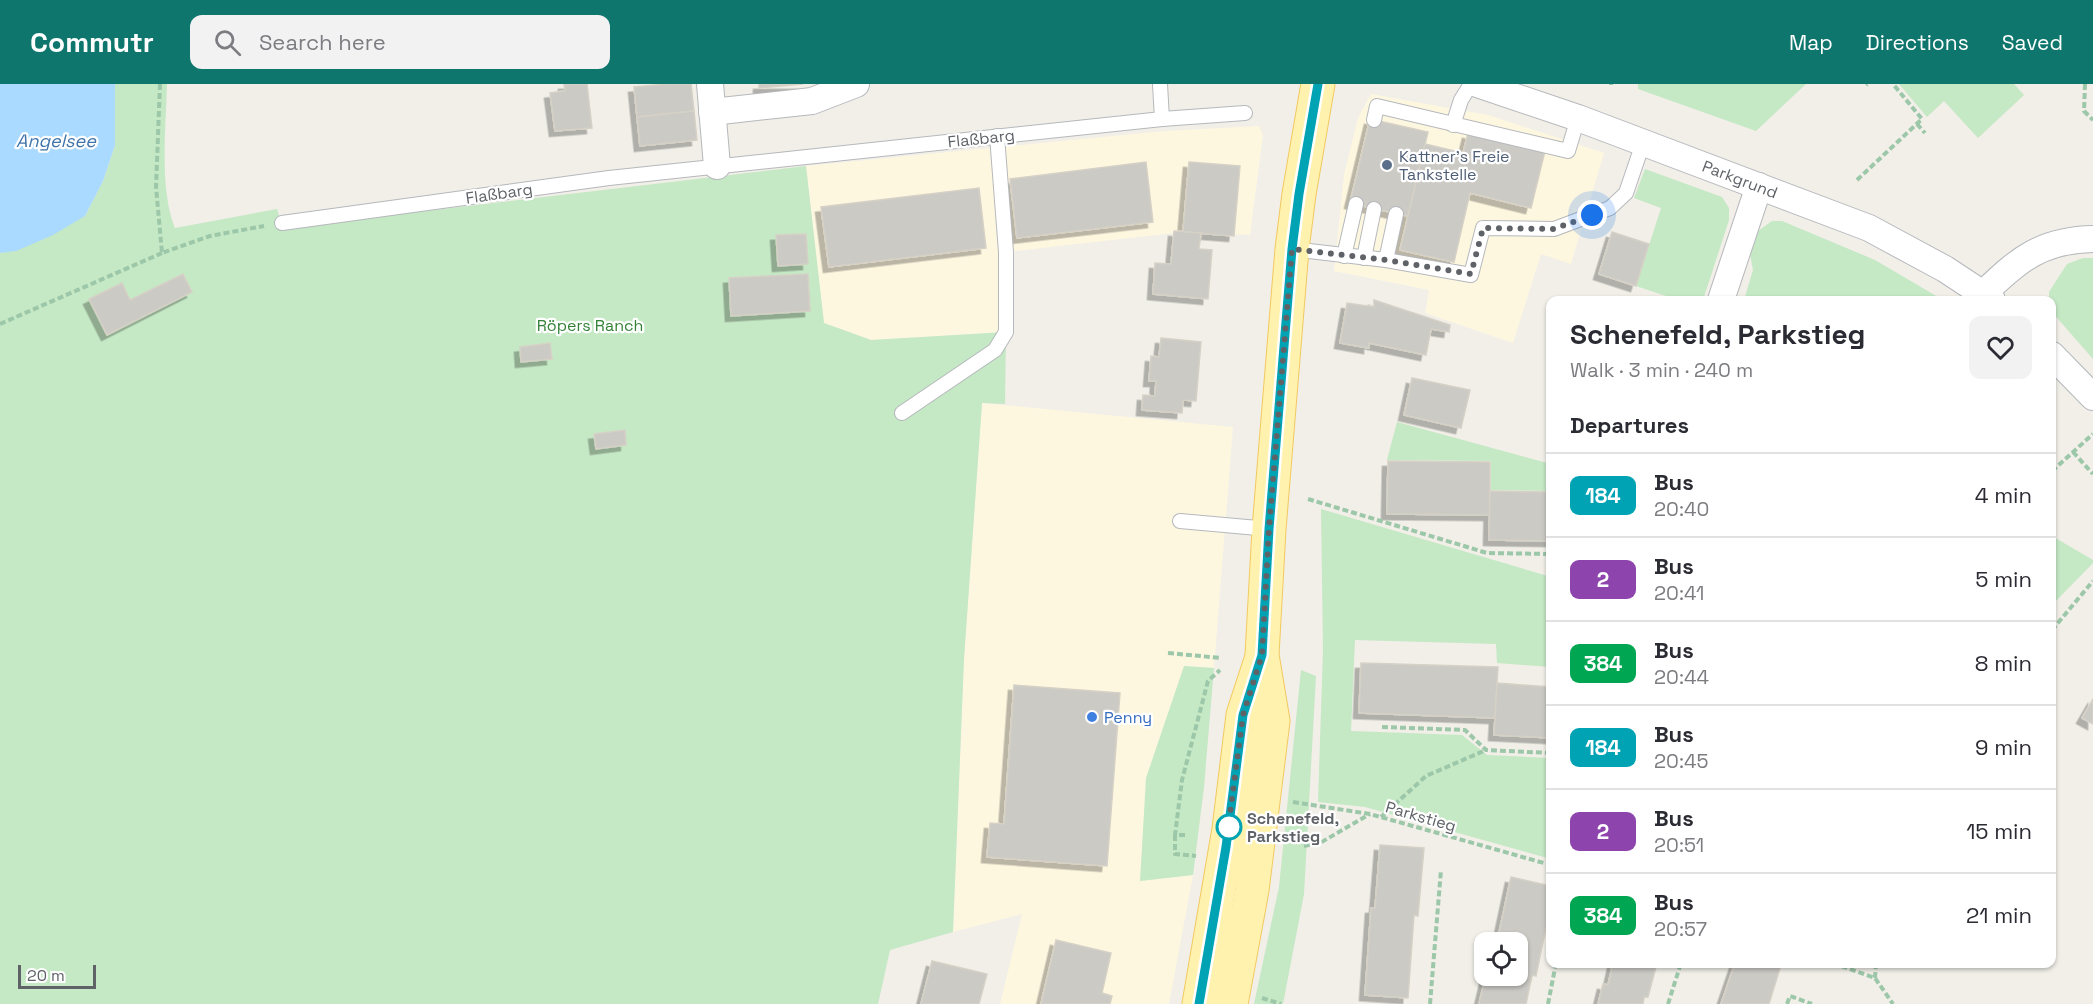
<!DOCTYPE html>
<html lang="en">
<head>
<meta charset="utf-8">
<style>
  body { margin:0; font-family:"Space Grotesk",sans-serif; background:#f2f2f3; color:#2b2b33; height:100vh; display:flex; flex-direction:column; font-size:22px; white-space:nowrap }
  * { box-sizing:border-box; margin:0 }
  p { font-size:20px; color:#7c7c81 }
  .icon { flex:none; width:33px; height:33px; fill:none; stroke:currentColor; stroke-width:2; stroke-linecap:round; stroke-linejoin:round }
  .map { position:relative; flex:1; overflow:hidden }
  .panel { position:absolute; left:1546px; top:212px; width:510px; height:672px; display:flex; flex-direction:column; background:#fff; border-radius:12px; box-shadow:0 2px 4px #0004 }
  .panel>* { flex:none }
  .badge { padding:0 12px; border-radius:9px; font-size:21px; line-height:39px }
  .controls { position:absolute; left:1474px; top:848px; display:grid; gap:12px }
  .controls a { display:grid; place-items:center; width:54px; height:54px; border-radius:12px; background:#fff; box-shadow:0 2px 4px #0004; font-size:30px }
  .scale { position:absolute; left:18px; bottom:15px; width:78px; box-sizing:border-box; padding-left:6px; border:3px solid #5f6368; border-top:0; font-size:16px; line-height:21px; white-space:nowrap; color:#5f6368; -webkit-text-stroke:4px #fff; paint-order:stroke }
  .you { position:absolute; width:30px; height:30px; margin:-15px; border:4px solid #fff; border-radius:50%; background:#1a73e8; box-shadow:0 0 0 9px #1a73e833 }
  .map>.badge { position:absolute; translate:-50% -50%; box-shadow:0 0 0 3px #fff }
  h2 { padding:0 24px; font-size:22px; line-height:54px }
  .round { display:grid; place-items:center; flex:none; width:63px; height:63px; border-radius:12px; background:#f2f2f3 }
  .summary { display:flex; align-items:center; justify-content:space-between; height:102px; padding:0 24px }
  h1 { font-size:28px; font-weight:800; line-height:45px }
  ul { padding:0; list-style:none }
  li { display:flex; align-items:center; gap:18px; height:84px; padding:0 24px; border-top:2px solid #e1e1e2 }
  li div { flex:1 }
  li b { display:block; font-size:22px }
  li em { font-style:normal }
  li .badge { min-width:66px; font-weight:700; text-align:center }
  header { display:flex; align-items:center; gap:36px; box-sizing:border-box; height:84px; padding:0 30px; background:#0f766e; color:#fff }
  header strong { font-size:28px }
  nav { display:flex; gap:33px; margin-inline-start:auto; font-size:21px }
  .search { width:420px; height:54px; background:#f2f2f3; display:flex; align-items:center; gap:15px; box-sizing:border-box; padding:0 21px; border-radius:12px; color:#7c7c81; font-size:22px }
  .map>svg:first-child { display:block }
  .commercial { fill:#fef7e0 }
  .green { fill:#c5e8c5 }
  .water { fill:#aadaff }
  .building { fill:#cccac5; stroke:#d6d1c6; stroke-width:1.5; filter:url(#shadow) }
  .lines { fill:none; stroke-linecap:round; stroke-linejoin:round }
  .lane-casing { stroke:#b5b8bc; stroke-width:16 }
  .street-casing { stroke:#b5b8bc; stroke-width:28 }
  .primary-casing { stroke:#f2c960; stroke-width:35 }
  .path { stroke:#9cc7a9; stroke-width:4; stroke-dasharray:6 3; stroke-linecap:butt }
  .lane { stroke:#fff; stroke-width:14 }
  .street { stroke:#fff; stroke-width:26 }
  .primary { stroke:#fff2af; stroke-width:33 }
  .line-casing { stroke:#fff; stroke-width:14 }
  .line { stroke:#00a3b4; stroke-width:9 }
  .walk { stroke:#5f6368; stroke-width:6; stroke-dasharray:0 10.8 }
  .service-dot { fill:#5c6f8a; stroke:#fff; stroke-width:2 }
  .shop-dot { fill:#3f7fe0; stroke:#fff; stroke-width:2 }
  .stop-dot { fill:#fff; stroke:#00a3b4; stroke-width:3 }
  .labels { text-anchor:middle; stroke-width:4.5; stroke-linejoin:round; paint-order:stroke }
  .street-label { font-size:16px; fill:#5f6368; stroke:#fff }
  .service-label { font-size:16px; fill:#4e5e75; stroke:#fff; text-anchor:start }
  .park-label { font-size:16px; fill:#348238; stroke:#fff }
  .shop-label { font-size:16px; fill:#366cbe; stroke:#fff; text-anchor:start }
  .stop-label { font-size:16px; font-weight:bold; fill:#5f6368; stroke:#fff; text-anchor:start }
  .water-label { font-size:18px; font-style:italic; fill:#4174aa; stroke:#fff }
</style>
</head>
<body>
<header>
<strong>Commutr</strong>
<div class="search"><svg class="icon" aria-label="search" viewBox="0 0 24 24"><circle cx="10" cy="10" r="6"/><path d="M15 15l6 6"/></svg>Search here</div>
<nav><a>Map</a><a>Directions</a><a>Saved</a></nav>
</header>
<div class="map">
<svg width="2093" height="920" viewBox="0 0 2093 920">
  <defs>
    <filter id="shadow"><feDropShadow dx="-5.5" dy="5.5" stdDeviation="0" flood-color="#0004"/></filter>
  </defs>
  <rect width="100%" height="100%" fill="#f1efe8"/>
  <g class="commercial">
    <polygon points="1371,10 1488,31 1604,69 1571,180 1541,170 1513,259 1425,229 1429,206 1334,187 1344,91 1358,34"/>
    <polygon points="1259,42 1263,51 1250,151 1183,148 1007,168 1006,248 871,256 824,239 806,82 1164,47"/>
    <polygon points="982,319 1233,343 1214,584 1184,582 1140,797 1193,791 1169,920 1000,920 1022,830 953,848 964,575"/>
  </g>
  <g class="green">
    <path d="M115,0H167C166,43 159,105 175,144L277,125L283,144L806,82L824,239L871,256L1006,248L1005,320L982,319L964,575L953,848L890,866L878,920H0V169L17,166L85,132L103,97L115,61Z"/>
    <polygon points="1638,0 1806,0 1756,47 1638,5"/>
    <polygon points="1899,0 2014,0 2024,11 1978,54 1944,17 1927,33"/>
    <polygon points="1645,85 1722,113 1729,124 1729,136 1703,216 1678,216 1636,202 1661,124 1634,114"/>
    <polygon points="1772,137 1782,137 1875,176 1943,216 1744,216 1753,186 1750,170 1758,147"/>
    <polygon points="2083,174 2093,174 2093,275 2052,228 2052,216 2049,216 2049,208 2067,180"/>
    <polygon points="1397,338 1551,380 1551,407 1491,406 1491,377 1387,376"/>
    <polygon points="1321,425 1551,493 1551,583 1497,579 1496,560 1355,556 1351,647 1462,651 1487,671 1551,674 1551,775 1365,723 1318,718 1323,566"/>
    <polygon points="2052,452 2093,476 2093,479 2052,521"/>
    <polygon points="1184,582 1214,584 1204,703 1193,791 1140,797 1146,694"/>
    <polygon points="1301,586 1316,592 1304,810 1283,920 1254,920 1279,803"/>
  </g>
  <polygon class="water" points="0,0 115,0 115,61 103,97 85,132 53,151 16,167 0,169"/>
  <g class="building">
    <polygon points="564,0 587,0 592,44 555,47 550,9 565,7"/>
    <polygon points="668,0 691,0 694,27 637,33 634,3"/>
    <polygon points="759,0 803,0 759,4"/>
    <polygon points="694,27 697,56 640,62 637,33"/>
    <polygon points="1370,35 1428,48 1408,132 1350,119"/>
    <polygon points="1468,49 1545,67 1531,124 1470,109 1454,178 1400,166 1425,60 1463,69"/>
    <polygon points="1146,78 1153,138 1017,154 1010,95"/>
    <polygon points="1189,78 1240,82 1234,152 1183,148"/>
    <polygon points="979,104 986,164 829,183 821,123"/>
    <polygon points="1174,147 1201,149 1199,165 1212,166 1208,215 1153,210 1155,179 1171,180"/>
    <polygon points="1612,148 1649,160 1636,202 1599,190"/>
    <polygon points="806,150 808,180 778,182 776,151"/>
    <polygon points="183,190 192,208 107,251 89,215 122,199 130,216"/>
    <polygon points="808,190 810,227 731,232 729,194"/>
    <polygon points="1374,216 1450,241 1449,248 1431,245 1426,271 1369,259 1369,264 1340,259 1347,219 1374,223"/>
    <polygon points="1161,254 1201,258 1196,317 1183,316 1182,329 1142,326 1143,311 1155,312 1156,297 1149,297 1151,272 1159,273"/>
    <polygon points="550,259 552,275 521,278 520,263"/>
    <polygon points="1412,294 1470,306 1461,344 1404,331"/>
    <polygon points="625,346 626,361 596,365 594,350"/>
    <polygon points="1388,377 1490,378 1490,431 1387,430"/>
    <polygon points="1490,407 1551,408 1551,457 1489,456"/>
    <polygon points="1361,579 1498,583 1495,634 1359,629"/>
    <polygon points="1497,599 1551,603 1551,654 1494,651"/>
    <polygon points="1014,601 1120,609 1107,782 987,773 990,739 1004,740"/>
    <polygon points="2093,615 2093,640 2082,634"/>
    <polygon points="1380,761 1424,764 1418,832 1414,831 1408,914 1365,911 1371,824 1375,824"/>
    <polygon points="1511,793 1551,802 1551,820 1536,892 1532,891 1526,920 1479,920 1486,891 1518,891 1518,858 1497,858"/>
    <polygon points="1056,856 1111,869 1102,909 1112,912 1110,920 1041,920"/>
    <polygon points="932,877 987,890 979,920 921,920"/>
    <polygon points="1613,879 1657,879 1648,913 1644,913 1643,920 1598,920 1603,900 1608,901"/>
    <polygon points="1735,879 1774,879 1781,881 1769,920 1721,920"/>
  </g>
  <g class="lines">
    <defs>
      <g id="lane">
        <polyline points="1160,0 1162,35"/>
        <polyline points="1374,36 1377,22 1568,67 1578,34"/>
        <polyline points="1453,41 1461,16 1471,0"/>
        <polyline points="282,139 609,94 1162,35 1245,29"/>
        <polyline points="1292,165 1386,176 1471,191 1483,144 1554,145 1610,124 1626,109 1643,59"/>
        <polyline points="1344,172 1356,120"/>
        <polyline points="1364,174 1374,125"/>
        <polyline points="1386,176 1396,130"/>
        <polyline points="902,329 995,266 1006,248 1006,168 997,52"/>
        <polyline points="1180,437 1269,445"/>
      </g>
      <g id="street">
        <polyline points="710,0 717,82"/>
        <polyline points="1477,0 1578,34 1869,144 1945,185 1992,216"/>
        <polyline points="712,28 812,17 856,0"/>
        <path d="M1984,209C2019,175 2042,156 2093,155"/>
        <polyline points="1721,216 1759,102"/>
        <polyline points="2052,271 2093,313"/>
      </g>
      <g id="primary">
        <polyline points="1199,920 1229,745 1243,631 1261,576"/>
        <polyline points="1231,920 1252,806 1273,637 1262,571 1269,445 1292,165 1299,110 1318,0"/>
      </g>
    </defs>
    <use href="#lane" class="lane-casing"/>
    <use href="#street" class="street-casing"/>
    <use href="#primary" class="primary-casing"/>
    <g class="path">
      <polyline points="160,0 156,103 162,169 210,152 264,142"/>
      <polyline points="2085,0 2084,27 2093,36"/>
      <polyline points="1611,1 1611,0"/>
      <polyline points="1866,1 1867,0"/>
      <polyline points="1917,40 1925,49"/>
      <polyline points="1857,96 1922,35 1893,0"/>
      <polyline points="0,240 162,169"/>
      <polyline points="2073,368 2093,390"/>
      <polyline points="2052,387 2093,350"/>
      <polyline points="1308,415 1487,469 1551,470"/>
      <polyline points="2052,546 2093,497"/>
      <polyline points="1168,569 1221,574"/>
      <polyline points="1382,643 1465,646 1486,666 1551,669"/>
      <polyline points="1293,718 1370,730 1551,781"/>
      <polyline points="1381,733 1426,692 1486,666"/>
      <polyline points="1175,751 1175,770 1196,772"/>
      <polyline points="1185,751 1175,751 1182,696 1208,597 1220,586"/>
      <polyline points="1304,762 1320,759 1370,730"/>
      <polyline points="1833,879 1875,894 1893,920"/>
      <polyline points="1875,894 1876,879"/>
      <polyline points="1262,914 1281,920"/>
      <polyline points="1430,920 1441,786"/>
      <polyline points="1548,920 1556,879"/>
      <polyline points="1668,920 1681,879"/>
      <polyline points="1787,920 1790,912 1812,920"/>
    </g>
    <use href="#lane" class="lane"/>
    <use href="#street" class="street"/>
    <use href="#primary" class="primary"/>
  </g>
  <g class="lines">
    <defs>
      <polyline id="line" points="1199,920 1226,763 1243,631 1262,571 1269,445 1292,165 1299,110 1318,0"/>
    </defs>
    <use href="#line" class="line-casing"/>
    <use href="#line" class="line"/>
    <polyline class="walk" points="1229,743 1228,745 1243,631 1262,571 1269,445 1292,165 1386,176 1471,190 1483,144 1554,145 1592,131"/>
  </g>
  <circle class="service-dot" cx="1387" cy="81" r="6"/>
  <circle class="shop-dot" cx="1092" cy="633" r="6"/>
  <circle class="stop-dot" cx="1229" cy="743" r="12"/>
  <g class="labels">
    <g class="street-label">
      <text transform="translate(981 54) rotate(-6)" y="6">Flaßbarg</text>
      <text transform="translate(1740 95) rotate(21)" y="6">Parkgrund</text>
      <text transform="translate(499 109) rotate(-8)" y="6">Flaßbarg</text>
      <text transform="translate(1421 732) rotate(16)" y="6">Parkstieg</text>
    </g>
    <g class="service-label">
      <text x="1399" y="78">Kattner's Freie<tspan x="1399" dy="18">Tankstelle</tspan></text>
    </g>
    <g class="park-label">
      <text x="590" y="247">Röpers Ranch</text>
    </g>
    <g class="shop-label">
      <text x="1104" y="639">Penny</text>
    </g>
    <g class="stop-label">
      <text x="1247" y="740">Schenefeld,<tspan x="1247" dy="18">Parkstieg</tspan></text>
    </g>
    <g class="water-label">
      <text x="56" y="63">Angelsee</text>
    </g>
  </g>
</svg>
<div class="controls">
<a><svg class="icon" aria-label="locate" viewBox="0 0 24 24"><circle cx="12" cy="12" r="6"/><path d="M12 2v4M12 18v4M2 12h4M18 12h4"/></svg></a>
</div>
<div class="scale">20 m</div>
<div class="you" style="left:1592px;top:131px"></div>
<section class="panel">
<div class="summary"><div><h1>Schenefeld, Parkstieg</h1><p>Walk · 3 min · 240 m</p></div><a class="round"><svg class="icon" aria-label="heart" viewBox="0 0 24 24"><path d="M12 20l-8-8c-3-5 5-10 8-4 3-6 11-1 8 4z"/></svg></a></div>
<h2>Departures</h2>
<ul>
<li><span class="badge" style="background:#00a3b4;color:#fff">184</span><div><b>Bus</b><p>20:40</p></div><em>4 min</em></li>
<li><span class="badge" style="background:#8e44ad;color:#fff">2</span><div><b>Bus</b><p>20:41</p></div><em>5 min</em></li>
<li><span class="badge" style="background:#00a651;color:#fff">384</span><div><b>Bus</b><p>20:44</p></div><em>8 min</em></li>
<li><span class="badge" style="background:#00a3b4;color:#fff">184</span><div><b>Bus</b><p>20:45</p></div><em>9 min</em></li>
<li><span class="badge" style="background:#8e44ad;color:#fff">2</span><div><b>Bus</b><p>20:51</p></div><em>15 min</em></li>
<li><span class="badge" style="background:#00a651;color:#fff">384</span><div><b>Bus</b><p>20:57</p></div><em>21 min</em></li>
</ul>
</section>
</div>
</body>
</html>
